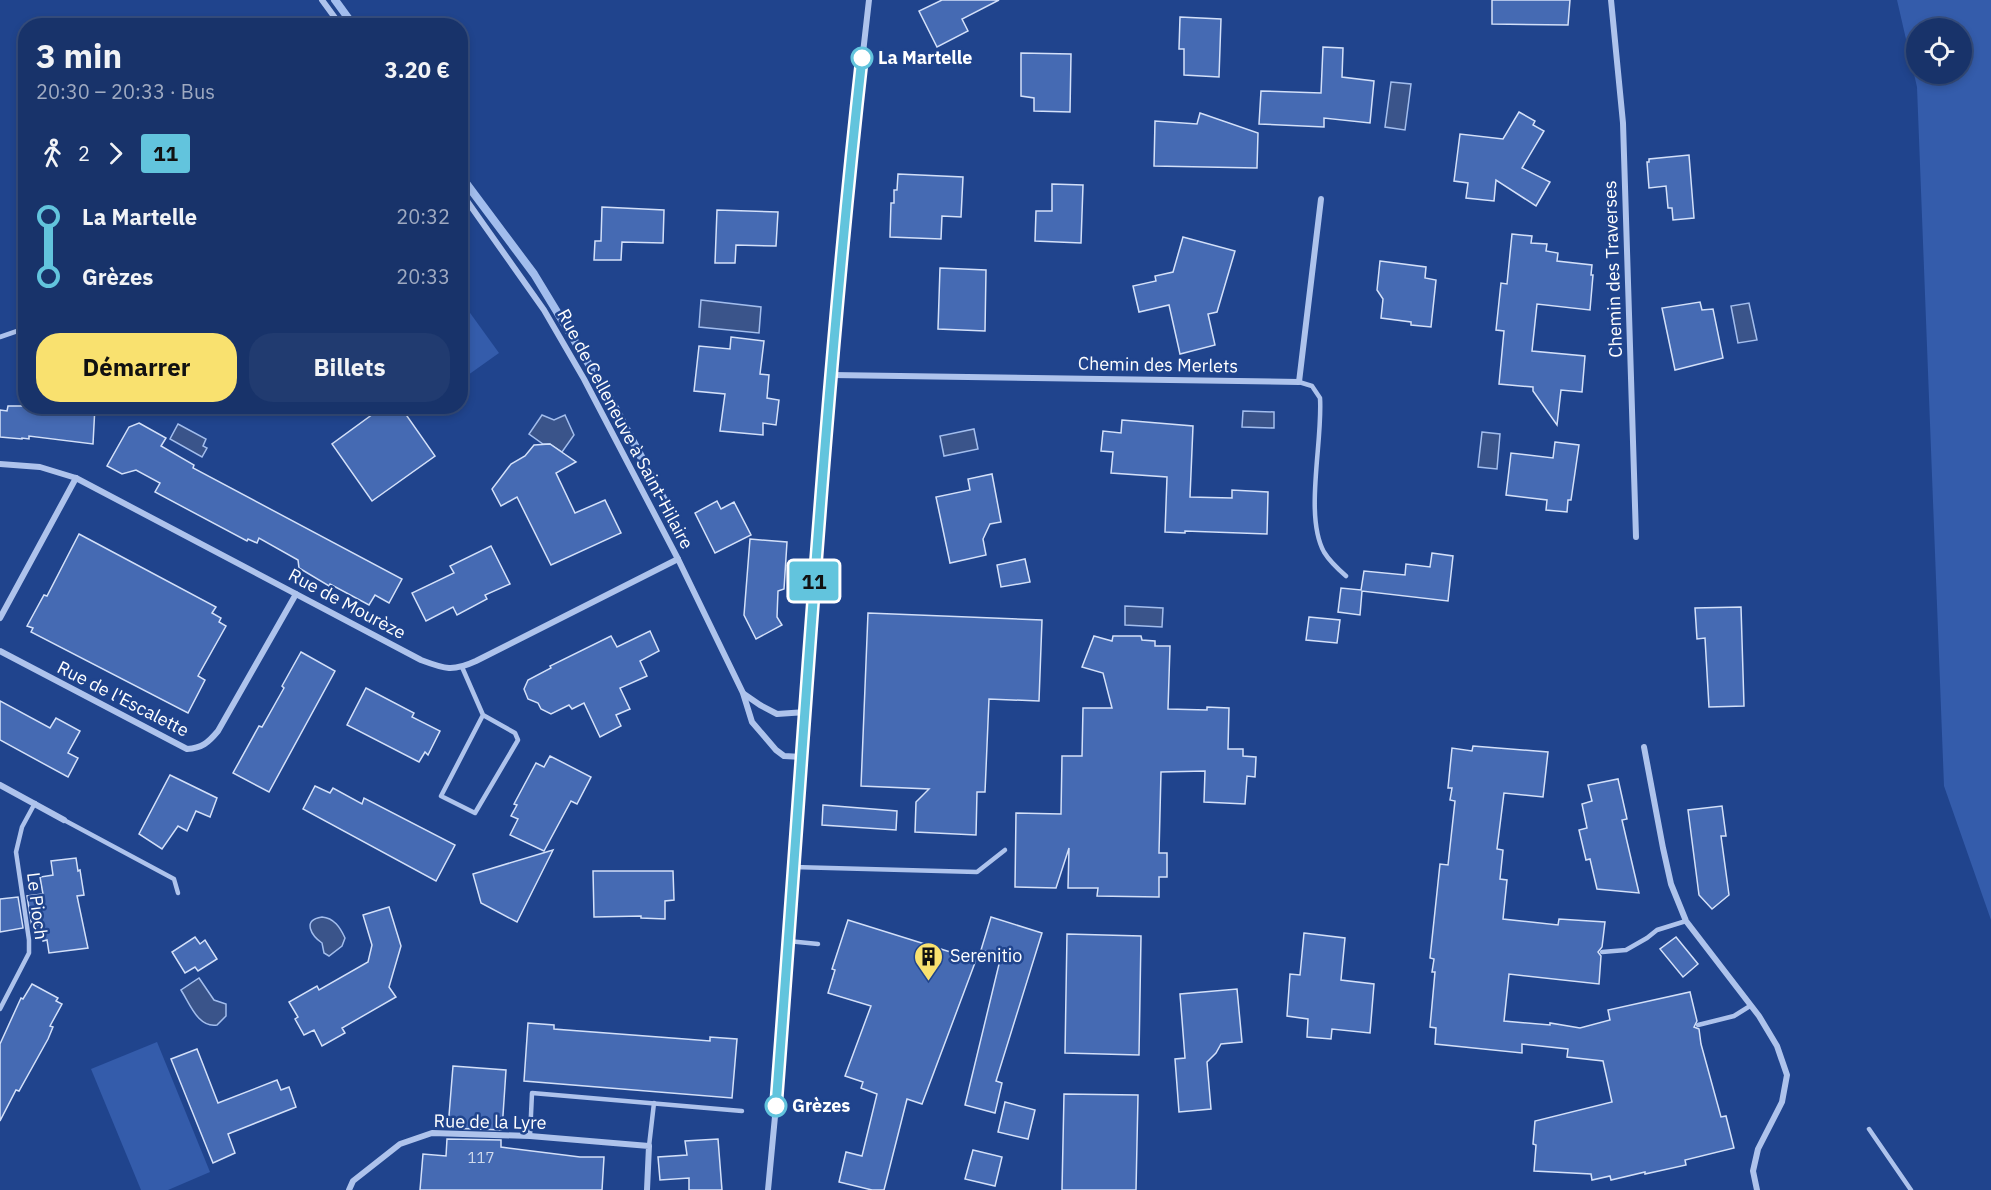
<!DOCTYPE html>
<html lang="fr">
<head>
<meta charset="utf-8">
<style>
  body { margin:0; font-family:"IBM Plex Sans",sans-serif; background:#213b70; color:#f1f3f6; height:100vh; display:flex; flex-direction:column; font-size:22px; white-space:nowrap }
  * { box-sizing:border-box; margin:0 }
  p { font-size:20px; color:#9faac1 }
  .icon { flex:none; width:33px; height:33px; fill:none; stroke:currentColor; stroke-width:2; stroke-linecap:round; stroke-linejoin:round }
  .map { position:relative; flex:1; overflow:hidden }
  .details { position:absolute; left:18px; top:18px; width:450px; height:396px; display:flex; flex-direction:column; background:#18336a; border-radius:24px; box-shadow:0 3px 9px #0003,0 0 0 2px #364e7e }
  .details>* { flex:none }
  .badge { padding:0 12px; border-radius:4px; font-size:21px; line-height:39px }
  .buttons { position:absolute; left:1906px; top:18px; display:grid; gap:12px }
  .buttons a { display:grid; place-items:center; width:66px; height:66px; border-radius:50%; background:#18336a; box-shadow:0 3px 9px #0003,0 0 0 2px #364e7e; font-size:30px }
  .map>.badge { position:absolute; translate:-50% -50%; box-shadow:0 0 0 3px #fff }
  .legs { display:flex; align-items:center; gap:9px; height:66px; padding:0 18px; font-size:20px }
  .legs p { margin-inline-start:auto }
  .overview { display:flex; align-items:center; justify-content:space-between; height:102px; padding:0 18px }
  h1 { font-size:33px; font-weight:700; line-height:45px }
  .primary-button { display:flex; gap:12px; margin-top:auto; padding:12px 18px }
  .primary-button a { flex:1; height:69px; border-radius:24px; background:#f9e16f; color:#111; font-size:24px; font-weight:700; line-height:69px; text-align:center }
  .primary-button a+a { background:#213b70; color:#f1f3f6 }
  ul { padding:0 18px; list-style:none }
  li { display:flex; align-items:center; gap:21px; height:60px; font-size:22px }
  li i { display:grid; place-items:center; width:9px; height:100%; margin:0 8px; background:currentColor }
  li i::after { content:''; width:15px; height:15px; margin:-8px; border:4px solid; border-radius:50%; background:#18336a }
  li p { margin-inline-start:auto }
  li:first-child i { background:linear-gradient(#0000 50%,currentColor 0) }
  li:last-child i { background:linear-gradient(currentColor 50%,#0000 0) }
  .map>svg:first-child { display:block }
  .green { fill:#345cab; fill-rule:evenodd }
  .water { fill:#3a548a; stroke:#a2bded; stroke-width:1.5 }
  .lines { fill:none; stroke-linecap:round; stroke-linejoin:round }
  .stream { stroke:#a2bded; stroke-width:8 }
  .building { fill:#456ab3; stroke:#d3e0f9; stroke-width:1.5 }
  .service { stroke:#aec3ec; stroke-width:4.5 }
  .minor { stroke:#aec3ec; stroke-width:6 }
  .line-1-casing { stroke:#fff; stroke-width:14 }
  .line-1 { stroke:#62c4dd; stroke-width:9 }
  .stop-1-dot { fill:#fff; stroke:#62c4dd; stroke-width:3 }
  .labels { text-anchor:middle; stroke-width:5; stroke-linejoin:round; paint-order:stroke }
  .number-label { font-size:15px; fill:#d0daec }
  .stop-label { font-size:18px; font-weight:bold; fill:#fff; stroke:#20448d; text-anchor:start }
  .street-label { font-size:18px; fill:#fff; stroke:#20448d }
  .poi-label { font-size:18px; fill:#fff; stroke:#20448d; text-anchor:start }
</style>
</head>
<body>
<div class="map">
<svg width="1991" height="1190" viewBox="0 0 1991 1190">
  <rect width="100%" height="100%" fill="#20448d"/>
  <g class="green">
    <path d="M1897,0H1991V920L1944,786L1917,87ZM1962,28V74H1917V28Z"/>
    <polygon points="460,299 499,353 461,380 460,380"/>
    <polygon points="157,1042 210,1172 168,1190 141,1190 91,1069"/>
  </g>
  <g class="water">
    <polygon points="1391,82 1411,84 1405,130 1385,127"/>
    <polygon points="701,300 761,307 759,333 699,327"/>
    <polygon points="1749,303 1757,340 1738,343 1731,306"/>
    <polygon points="1243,411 1274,412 1274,428 1242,427"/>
    <polygon points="542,415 554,420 565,415 574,435 562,452 550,444 543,444 529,434"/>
    <polygon points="178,424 206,439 203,446 207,448 202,457 170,439"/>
    <polygon points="974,429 978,449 944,456 940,436"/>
    <polygon points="1482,432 1500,434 1497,469 1478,467"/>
    <polygon points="1125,606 1163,608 1162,627 1125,625"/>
    <path d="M322,917C334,918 340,927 345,938L342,946L329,956L324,953L322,943C312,936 301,920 322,917Z"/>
    <path d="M199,978L214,1000L226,1004V1016L217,1025C198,1028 190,1004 181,990Z"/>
  </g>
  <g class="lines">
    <g class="stream">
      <polyline points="335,0 354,26"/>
      <polyline points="460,175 534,274 613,404 672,515"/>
    </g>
  </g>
  <g class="building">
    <polygon points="942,0 999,0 962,19 968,31 937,47 919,11"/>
    <polygon points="1492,0 1570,0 1568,25 1492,24"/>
    <polygon points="1180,17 1221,19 1219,77 1184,75 1184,49 1179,49"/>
    <polygon points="1323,47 1343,48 1342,77 1374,81 1370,123 1324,118 1324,127 1259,124 1261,91 1321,93"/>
    <polygon points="1021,53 1071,54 1070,112 1034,111 1034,98 1021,96"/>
    <polygon points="1519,112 1535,121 1533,125 1544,131 1522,168 1550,182 1536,206 1496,180 1494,201 1466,198 1468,183 1454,181 1460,134 1503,139"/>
    <polygon points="1200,113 1258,133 1257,168 1154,166 1155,121 1197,124"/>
    <polygon points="1689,155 1694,218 1673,220 1672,208 1668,208 1666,186 1649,188 1647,162 1649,162 1649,159"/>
    <polygon points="898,174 963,177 961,217 942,216 941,239 890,237 891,203 894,203 894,190 897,190"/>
    <polygon points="1052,184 1083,185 1081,243 1035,241 1036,211 1052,211"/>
    <polygon points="602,207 664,210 663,243 622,242 621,260 594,260 595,241 601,241"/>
    <polygon points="717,210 778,212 776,246 736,245 735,263 715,263"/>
    <polygon points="1512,234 1532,236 1531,243 1547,244 1546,251 1558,253 1557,261 1592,265 1591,275 1593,275 1590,310 1537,304 1532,351 1585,356 1582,392 1561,390 1557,425 1533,391 1533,387 1499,384 1504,331 1496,330 1501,283 1507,284"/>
    <polygon points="1183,237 1235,251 1217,312 1208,314 1215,345 1180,354 1169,305 1139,312 1133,286 1156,281 1155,276 1173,272"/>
    <polygon points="1380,261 1426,267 1425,278 1436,280 1431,327 1411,325 1411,322 1381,318 1383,299 1377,290"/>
    <polygon points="940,268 986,270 985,331 938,329"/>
    <polygon points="1700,302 1702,310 1713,309 1723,358 1675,370 1662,308"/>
    <polygon points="731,337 764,341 760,374 769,375 767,398 779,400 776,425 763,423 763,435 720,431 725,394 694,391 699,346 730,349"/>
    <polygon points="8,406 95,406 93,444 29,436 29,439 22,438 22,439 0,437 0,410 7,411"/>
    <polygon points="384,406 400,406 435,456 372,501 332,444"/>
    <polygon points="1122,420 1193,426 1190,497 1232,498 1232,490 1268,492 1267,534 1185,531 1185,533 1165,532 1167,477 1111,473 1113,452 1101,451 1103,431 1121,433"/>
    <polygon points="139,423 166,438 161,446 194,465 193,468 402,579 389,603 375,595 369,605 330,584 329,586 299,568 298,560 259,538 257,543 248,539 247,541 155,492 160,483 136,470 122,474 107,466 129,427"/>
    <polygon points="1555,442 1579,445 1571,500 1568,500 1567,512 1546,510 1547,500 1506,495 1511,453 1553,458"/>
    <polygon points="550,444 576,462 556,473 575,513 605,500 621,533 551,565 517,497 501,506 492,489 511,464 525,456 534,445"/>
    <polygon points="992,474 1001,522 990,524 983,539 986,555 950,563 936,497 970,490 968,479"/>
    <polygon points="717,501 721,509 734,502 751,535 715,553 695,513"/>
    <polygon points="79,534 216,607 212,613 221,618 219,622 226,626 198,676 205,680 188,713 31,632 33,628 27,626 44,595 47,596"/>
    <polygon points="750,539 787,542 784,589 778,591 777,617 782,625 756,639 744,615"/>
    <polygon points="491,546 510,584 485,595 487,599 457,615 453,607 426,621 412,593 454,573 450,566"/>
    <polygon points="1432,553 1453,556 1448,601 1362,591 1360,615 1338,612 1341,588 1361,590 1364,571 1405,575 1406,564 1430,567"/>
    <polygon points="1025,559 1030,582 1001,587 997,565"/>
    <polygon points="1741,607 1744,706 1709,707 1705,638 1697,639 1695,608"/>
    <polygon points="868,613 1042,620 1039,701 989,699 985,792 977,792 976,835 915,832 916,802 929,789 861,786"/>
    <polygon points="1309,617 1340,620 1337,643 1306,640"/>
    <polygon points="650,631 659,651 640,661 647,676 620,688 630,709 616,715 621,726 600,737 584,703 572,709 569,705 551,714 541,709 538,703 528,699 524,689 528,680 551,668 550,666 611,636 617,647"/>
    <polygon points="1094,636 1112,641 1113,636 1141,636 1142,640 1155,641 1155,646 1170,646 1168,709 1207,710 1207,707 1229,708 1228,749 1243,749 1243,756 1256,757 1255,777 1247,776 1245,804 1204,802 1205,771 1161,772 1159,853 1167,853 1167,877 1159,877 1159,897 1097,896 1098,888 1068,888 1069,848 1056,888 1015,887 1016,813 1061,814 1062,756 1082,756 1083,708 1112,708 1103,673 1082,667"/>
    <polygon points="301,652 335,671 269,792 233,773 259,726 262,727 284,688 282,686"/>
    <polygon points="366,688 414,713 412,717 440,731 428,755 425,752 419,762 347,725"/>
    <polygon points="0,701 50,728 56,718 80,731 68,753 78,758 68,777 0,740"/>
    <polygon points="1473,746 1548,752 1543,797 1504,793 1497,849 1503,850 1500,879 1507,880 1503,919 1558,925 1559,919 1605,922 1602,947 1598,952 1601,956 1599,984 1509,974 1504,1021 1550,1025 1550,1023 1580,1028 1610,1020 1608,1010 1690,992 1697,1021 1694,1027 1699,1029 1701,1044 1721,1117 1726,1116 1734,1148 1685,1160 1686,1165 1645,1174 1645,1172 1611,1180 1610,1176 1592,1180 1591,1174 1534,1171 1536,1145 1533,1144 1535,1121 1612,1102 1603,1061 1567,1057 1568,1049 1522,1044 1522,1053 1435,1044 1436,1028 1430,1027 1435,972 1432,972 1434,959 1430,958 1440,864 1448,865 1455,801 1450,800 1452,788 1448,788 1452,748 1472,751"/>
    <polygon points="550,756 591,777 577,804 571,801 544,851 510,835 518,819 511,816 517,805 514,804 536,763 544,767"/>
    <polygon points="170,775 217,798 210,817 196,811 187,831 178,826 162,849 139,834"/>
    <polygon points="1618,779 1627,819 1622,820 1639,893 1597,889 1590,859 1586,860 1579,830 1587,828 1582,804 1592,801 1588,785"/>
    <polygon points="315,786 330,793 333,788 362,804 364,798 455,845 436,881 303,809"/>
    <polygon points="823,805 897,811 896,830 822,825"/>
    <polygon points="1722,806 1726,836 1721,836 1729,895 1712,909 1699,895 1688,810"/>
    <polygon points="553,850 517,922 481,903 473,874"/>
    <polygon points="76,858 78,871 80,870 84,895 77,896 88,948 49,953 47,940 43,941 40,925 32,927 27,896 43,894 40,877 53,875 51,861"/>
    <polygon points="593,871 673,871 674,900 665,901 665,919 641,918 641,916 594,917"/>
    <polygon points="18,897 23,928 0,932 0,899"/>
    <polygon points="389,907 401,946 389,987 396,997 342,1028 345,1033 322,1046 314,1030 304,1035 295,1019 298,1017 289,1002 317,986 319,990 368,962 372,945 363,915"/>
    <polygon points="991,917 1042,933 996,1081 1002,1083 995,1113 965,1105 1001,956 981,950"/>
    <polygon points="848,920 976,960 922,1104 907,1099 884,1190 872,1190 839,1182 846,1152 862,1156 877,1094 861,1088 863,1082 845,1076 871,1006 828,993 835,970 832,969"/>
    <polygon points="1304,933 1345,938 1341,980 1374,984 1370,1033 1332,1029 1331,1039 1307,1037 1308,1019 1287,1016 1290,974 1300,975"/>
    <polygon points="1067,934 1141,936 1139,1055 1065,1053"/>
    <polygon points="195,937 200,944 205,940 217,959 198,971 195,967 185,973 172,952"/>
    <polygon points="1676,937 1698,964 1683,977 1660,949"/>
    <polygon points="32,984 58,998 56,1001 62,1004 50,1026 53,1027 48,1039 19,1091 16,1090 0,1121 0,1044 21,998 23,999"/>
    <polygon points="1237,989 1242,1042 1221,1044 1216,1053 1207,1062 1211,1109 1179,1112 1175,1059 1185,1058 1180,994"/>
    <polygon points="528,1023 554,1025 554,1029 685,1039 710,1041 710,1037 737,1039 732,1098 524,1081"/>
    <polygon points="197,1049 218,1103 277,1080 281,1090 289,1087 296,1107 228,1134 235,1153 213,1163 171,1059"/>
    <polygon points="453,1066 506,1070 502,1130 448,1128"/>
    <polygon points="1064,1094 1138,1095 1136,1190 1062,1190"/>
    <polygon points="1005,1102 1035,1110 1028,1139 998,1132"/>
    <polygon points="447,1139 501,1140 501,1147 580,1157 604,1157 602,1190 420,1190 423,1154 446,1156"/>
    <polygon points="718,1139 722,1190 689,1190 689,1178 660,1180 658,1157 687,1155 685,1141"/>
    <polygon points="973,1150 1002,1157 995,1186 965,1179"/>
  </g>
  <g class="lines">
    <g class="service">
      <polyline points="0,337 26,328"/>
      <path d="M1299,382L1312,386L1320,398C1323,441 1304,516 1324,552C1330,562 1338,569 1346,576"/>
      <polyline points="462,667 483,715 515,733 518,740 475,813 441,796 483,715"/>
      <polyline points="64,820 174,879 178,893"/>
      <polyline points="793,867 977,872 1005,850"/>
      <polyline points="788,941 818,944"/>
      <polyline points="1602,952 1626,950 1647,938 1657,930 1686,921"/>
      <polyline points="0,1009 29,953 29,940 16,852 22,827 35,803"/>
      <polyline points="1698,1025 1734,1016 1750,1006"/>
      <polyline points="1869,1129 1911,1190"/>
      <polyline points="530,1136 532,1093 742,1111"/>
      <polyline points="649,1146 654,1103"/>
    </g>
    <g class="minor">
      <polyline points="322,0 341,26"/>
      <polyline points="1611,0 1623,123 1636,537"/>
      <polyline points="460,191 544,310 584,379 678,559 743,693 752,722 776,750 784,756 802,757"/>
      <polyline points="832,375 1299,382 1321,199"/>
      <path d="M0,464L40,467L76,478L421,660C445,669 452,672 476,661L678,559"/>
      <polyline points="0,618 76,478"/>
      <path d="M0,651L187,749C202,748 208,743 218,731L296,594"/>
      <polyline points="744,694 760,705 777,714 806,712"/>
      <polyline points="1644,747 1663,848 1671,884 1686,921 1759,1016 1777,1046 1787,1075 1782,1102 1758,1149 1753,1171 1757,1190"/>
      <polyline points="0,785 64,820"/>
      <polyline points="349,1190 353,1181 400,1144 432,1133 530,1136 649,1146 647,1190"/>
      <polyline points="768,1190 776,1106 818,527 849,176 869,0"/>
    </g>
  </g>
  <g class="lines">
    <defs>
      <path id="line-1" d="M776,1106C803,756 823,406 862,58"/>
    </defs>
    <use href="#line-1" class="line-1-casing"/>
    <use href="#line-1" class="line-1"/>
  </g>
  <defs>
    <symbol id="building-pin" viewBox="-11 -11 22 30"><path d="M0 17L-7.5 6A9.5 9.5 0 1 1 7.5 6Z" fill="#f9e16f" stroke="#20448d"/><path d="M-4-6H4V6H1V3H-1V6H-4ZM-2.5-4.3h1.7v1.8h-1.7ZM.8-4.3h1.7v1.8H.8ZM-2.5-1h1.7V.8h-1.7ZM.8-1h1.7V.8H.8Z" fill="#111"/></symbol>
  </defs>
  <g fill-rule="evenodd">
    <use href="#building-pin" x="912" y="940" width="33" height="45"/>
  </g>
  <g class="stop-1-dot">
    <circle cx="862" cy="58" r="10"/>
    <circle cx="776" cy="1106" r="10"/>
  </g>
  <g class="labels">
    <g class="number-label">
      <text x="481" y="1163">117</text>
    </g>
    <g class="stop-label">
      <text x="878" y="64">La Martelle</text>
      <text x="792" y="1112">Grèzes</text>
    </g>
    <g class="street-label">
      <text transform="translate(1613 269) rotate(-92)" y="6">Chemin des Traverses</text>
      <text transform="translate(1158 365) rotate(1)" y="6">Chemin des Merlets</text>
      <text transform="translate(625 429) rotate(62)" y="6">Rue de Celleneuve à Saint-Hilaire</text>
      <text transform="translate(347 604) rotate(28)" y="6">Rue de Mourèze</text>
      <text transform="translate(123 699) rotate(27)" y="6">Rue de l'Escalette</text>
      <text transform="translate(37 906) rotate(83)" y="6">Le Pioch</text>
      <text transform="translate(490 1122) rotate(1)" y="6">Rue de la Lyre</text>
    </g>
    <g class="poi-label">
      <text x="950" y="962">Serenitio</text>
    </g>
  </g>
</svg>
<div class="buttons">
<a><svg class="icon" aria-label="locate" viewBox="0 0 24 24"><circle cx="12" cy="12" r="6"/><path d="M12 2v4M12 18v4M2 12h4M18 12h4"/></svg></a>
</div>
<b class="badge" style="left:814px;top:581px;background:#62c4dd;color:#111">11</b>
<section class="details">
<div class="overview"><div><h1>3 min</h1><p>20:30 – 20:33 · Bus</p></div><b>3.20 €</b></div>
<div class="legs"><svg class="icon" aria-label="walk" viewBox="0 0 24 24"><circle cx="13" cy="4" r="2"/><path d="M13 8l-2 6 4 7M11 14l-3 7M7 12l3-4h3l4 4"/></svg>2<svg class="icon" aria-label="forward" viewBox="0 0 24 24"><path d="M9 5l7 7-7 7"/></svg><b class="badge" style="background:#62c4dd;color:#111">11</b></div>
<ul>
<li><i style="color:#62c4dd"></i><b>La Martelle</b><p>20:32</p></li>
<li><i style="color:#62c4dd"></i><b>Grèzes</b><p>20:33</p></li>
</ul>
<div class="primary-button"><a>Démarrer</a><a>Billets</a></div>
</section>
</div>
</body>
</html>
